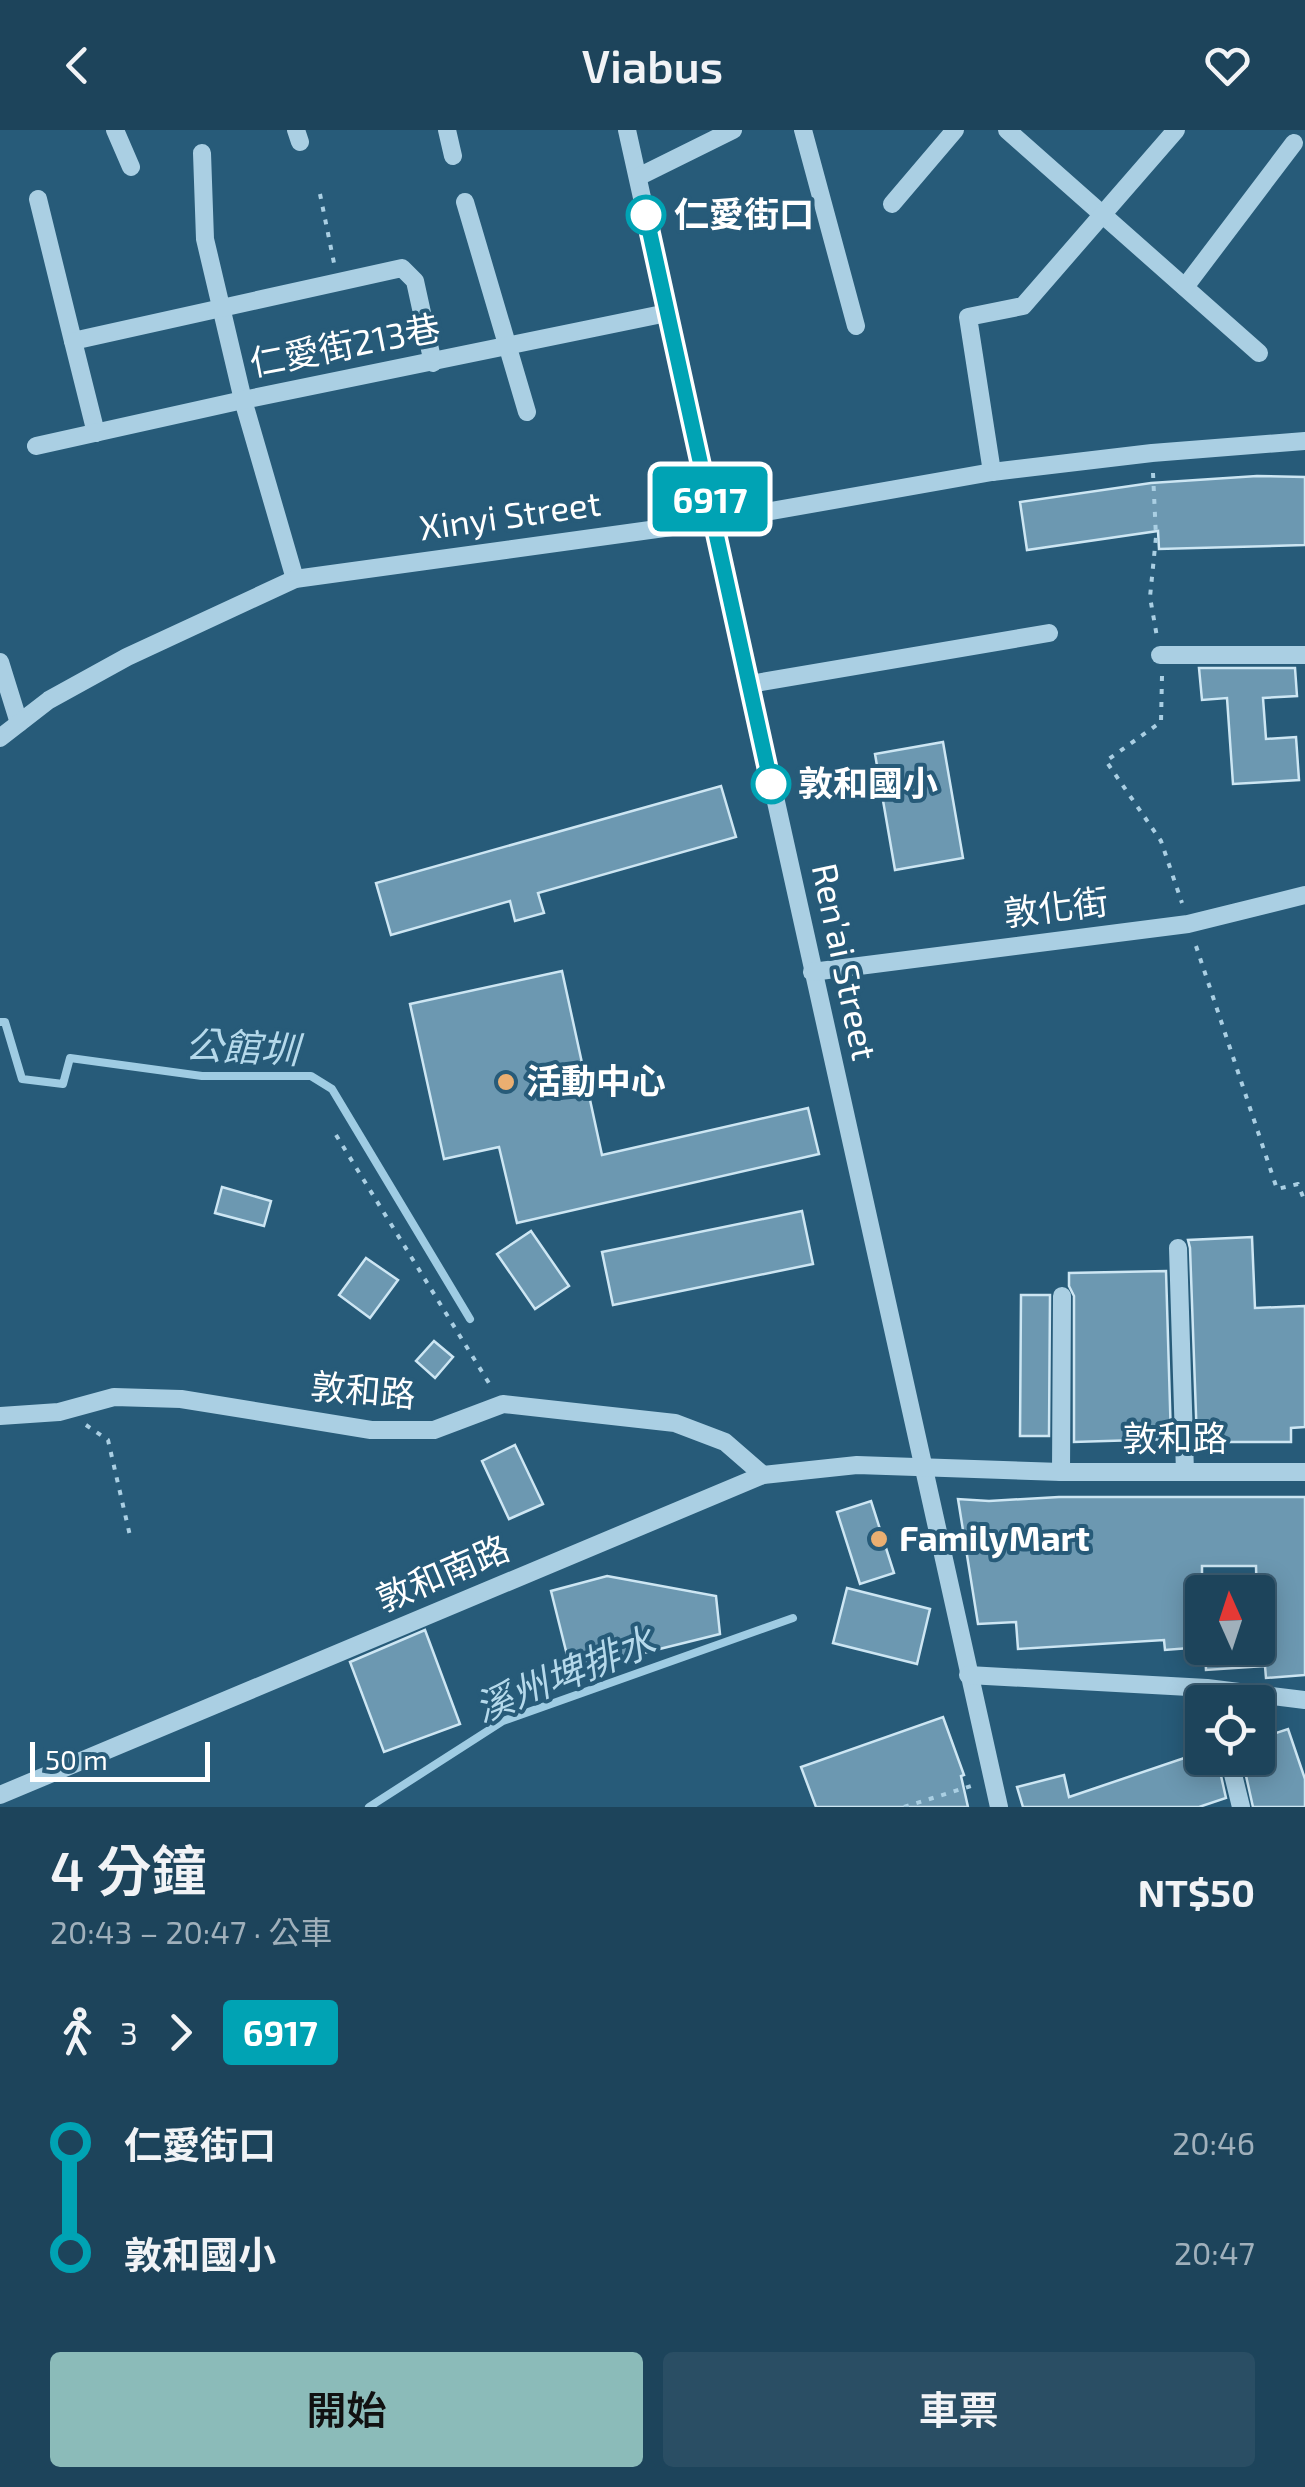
<!DOCTYPE html>
<html lang="zh-TW">
<head>
<meta charset="utf-8">
<style>
  body { margin:0; font-family:"Exo 2","Noto Sans TC",sans-serif; background:#2a4e64; color:#f1f3f6; height:100vh; display:flex; flex-direction:column; font-size:38px; white-space:nowrap }
  * { box-sizing:border-box; margin:0 }
  p { font-size:32px; color:#a0b0bb }
  .icon { flex:none; width:55px; height:55px; fill:none; stroke:currentColor; stroke-width:2; stroke-linecap:round; stroke-linejoin:round }
  .map { position:relative; height:1677px; overflow:hidden }
  .details { display:flex; flex-direction:column; background:#1d445b; flex:1 }
  .details>* { flex:none }
  .badge { padding:0 20px; border-radius:8px; font-size:35px; line-height:65px }
  .needle { width:65px; rotate:357deg }
  .tools { position:absolute; left:1185px; top:1445px; display:grid; gap:20px }
  .tools a { display:grid; place-items:center; width:90px; height:90px; border-radius:10px; background:#1d445b; box-shadow:0 5px 25px #0003,0 0 0 2px #3b5c71; font-size:50px }
  .scale { position:absolute; left:30px; bottom:25px; width:180px; box-sizing:border-box; padding-left:10px; border:5px solid #fff; border-top:0; font-size:28px; line-height:35px; white-space:nowrap; color:#fff; -webkit-text-stroke:8px #275b79; paint-order:stroke }
  .map>.badge { position:absolute; translate:-50% -50%; box-shadow:0 0 0 5px #fff }
  .legs { display:flex; align-items:center; gap:15px; height:110px; padding:0 50px; font-size:32px }
  .legs p { margin-inline-start:auto }
  .headline { display:flex; align-items:center; justify-content:space-between; height:170px; padding:0 50px }
  h1 { font-size:55px; font-weight:600; line-height:75px }
  .action { display:flex; gap:20px; margin-top:auto; padding:20px 50px }
  .action a { flex:1; height:115px; border-radius:10px; background:#8bbbb9; color:#111; font-size:40px; font-weight:600; line-height:115px; text-align:center }
  .action a+a { background:#2a4e64; color:#f1f3f6 }
  ul { padding:0 50px; list-style:none }
  li { display:flex; align-items:center; gap:35px; height:110px; font-size:38px }
  li i { display:grid; place-items:center; width:15px; height:100%; margin:0 12px; background:currentColor }
  li i::after { content:''; width:25px; height:25px; margin:-12px; border:8px solid; border-radius:50%; background:#1d445b }
  li p { margin-inline-start:auto }
  li:first-child i { background:linear-gradient(#0000 50%,currentColor 0) }
  li:last-child i { background:linear-gradient(currentColor 50%,#0000 0) }
  header { display:flex; justify-content:space-between; align-items:center; height:130px; padding:0 50px; background:#1d445b; font-size:45px; font-weight:600 }
  .map>svg:first-child { display:block }
  .lines { fill:none; stroke-linecap:round; stroke-linejoin:round }
  .stream { stroke:#9fcce3; stroke-width:8 }
  .building { fill:#6c98b1; stroke:#cde6f3; stroke-width:2.5 }
  .path { stroke:#aacfe3; stroke-width:4; stroke-dasharray:5 8; stroke-linecap:butt }
  .minor { stroke:#aacfe3; stroke-width:18 }
  .line-1-casing { stroke:#fff; stroke-width:22 }
  .line-1 { stroke:#00a3b4; stroke-width:15 }
  .stop-1-dot { fill:#fff; stroke:#00a3b4; stroke-width:5 }
  .poi-dot { fill:#ebaf71; stroke:#275b79; stroke-width:4 }
  .labels { text-anchor:middle; stroke-width:8; stroke-linejoin:round; paint-order:stroke }
  .stop-label { font-size:35px; font-weight:bold; fill:#fff; stroke:#275b79; text-anchor:start }
  .street-label { font-size:35px; fill:#fff; stroke:#275b79 }
  .poi-label { font-size:35px; font-weight:bold; fill:#fff; stroke:#275b79; text-anchor:start }
  .water-label { font-size:38px; font-style:italic; fill:#b5d9eb; stroke:#275b79 }
</style>
</head>
<body>
<header><svg class="icon" aria-label="back" viewBox="0 0 24 24"><path d="M15 5l-7 7 7 7"/></svg>Viabus<svg class="icon" aria-label="heart" viewBox="0 0 24 24"><path d="M12 20l-8-8c-3-5 5-10 8-4 3-6 11-1 8 4z"/></svg></header>
<div class="map">
<svg width="1305" height="1677" viewBox="0 0 1305 1677">
  <rect width="100%" height="100%" fill="#275b79"/>
  <g class="lines">
    <g class="stream">
      <polyline points="0,892 5,892 22,949 63,954 70,928 202,946 311,946 332,959 470,1189"/>
      <polyline points="369,1677 503,1591 793,1488"/>
    </g>
  </g>
  <g class="building">
    <polygon points="1257,346 1305,347 1305,415 1159,419 1158,401 1027,420 1020,372 1151,353"/>
    <polygon points="1199,538 1295,538 1297,566 1263,568 1266,609 1296,607 1299,650 1233,654 1227,568 1202,570"/>
    <polygon points="943,612 963,728 895,740 875,624"/>
    <polygon points="721,656 736,707 538,763 544,783 515,791 510,771 391,805 376,753"/>
    <polygon points="562,841 602,1025 808,978 819,1024 517,1093 499,1017 444,1029 410,874"/>
    <polygon points="222,1057 271,1071 264,1096 215,1083"/>
    <polygon points="802,1081 813,1134 613,1175 602,1122"/>
    <polygon points="531,1101 569,1156 535,1179 497,1124"/>
    <polygon points="1252,1107 1255,1178 1305,1176 1305,1297 1291,1298 1291,1312 1197,1312 1190,1118 1188,1110"/>
    <polygon points="366,1128 398,1150 370,1188 339,1165"/>
    <polygon points="1166,1141 1171,1309 1074,1312 1074,1166 1069,1156 1069,1143"/>
    <polygon points="1021,1165 1050,1165 1049,1306 1020,1306"/>
    <polygon points="434,1211 453,1227 435,1248 416,1231"/>
    <polygon points="515,1315 543,1374 509,1389 482,1331"/>
    <polygon points="1059,1367 1305,1367 1305,1545 1266,1548 1265,1536 1206,1540 1205,1518 1258,1518 1256,1436 1202,1436 1202,1517 1165,1520 1164,1510 1018,1519 1016,1492 978,1494 958,1369 989,1371"/>
    <polygon points="871,1371 894,1443 860,1454 837,1382"/>
    <polygon points="607,1446 716,1466 720,1504 571,1541 551,1461"/>
    <polygon points="847,1458 930,1479 917,1534 833,1513"/>
    <polygon points="425,1500 460,1594 384,1622 350,1532"/>
    <polygon points="943,1587 964,1645 961,1646 968,1677 816,1677 801,1637"/>
    <polygon points="1288,1599 1305,1649 1305,1677 1253,1677 1242,1628 1258,1628 1258,1609"/>
    <polygon points="1202,1622 1202,1628 1217,1628 1226,1668 1199,1677 1023,1677 1017,1657 1064,1645 1069,1667"/>
  </g>
  <g class="lines">
    <g class="path">
      <polyline points="320,64 334,133"/>
      <polyline points="1153,343 1156,407 1150,467 1157,507"/>
      <polyline points="1162,546 1161,592 1106,631 1161,711 1182,773"/>
      <polyline points="1196,816 1277,1059 1298,1054 1305,1072"/>
      <polyline points="336,1005 492,1258"/>
      <polyline points="86,1295 108,1310 131,1410"/>
      <polyline points="904,1677 971,1656"/>
    </g>
    <g class="minor">
      <polyline points="115,0 131,37"/>
      <polyline points="296,0 300,12"/>
      <polyline points="447,0 453,26"/>
      <polyline points="627,0 999,1677"/>
      <polyline points="803,0 856,196"/>
      <polyline points="1007,0 1259,223"/>
      <polyline points="202,23 205,109 243,270 295,449"/>
      <polyline points="638,47 733,0"/>
      <polyline points="38,69 73,211 402,138 415,151 433,233"/>
      <polyline points="465,72 527,282"/>
      <polyline points="892,74 955,0"/>
      <polyline points="1185,157 1294,13"/>
      <polyline points="73,211 96,303"/>
      <polyline points="36,316 243,270 667,183"/>
      <polyline points="992,342 968,187 1023,176 1176,0"/>
      <polyline points="1160,525 1305,525"/>
      <polyline points="0,532 19,593"/>
      <polyline points="750,554 1049,503"/>
      <polyline points="0,608 49,570 127,527 295,449 715,391 992,342 1152,323 1305,311"/>
      <polyline points="812,842 1188,794 1305,765"/>
      <polyline points="1178,1118 1185,1342"/>
      <polyline points="0,1286 59,1282 114,1267 181,1269 371,1300 434,1300 503,1274 675,1293 725,1312 763,1345"/>
      <polyline points="1061,1342 1062,1166"/>
      <polyline points="968,1545 1207,1558 1305,1570"/>
      <polyline points="1229,1628 1241,1677"/>
      <polyline points="0,1665 763,1345 857,1335 1061,1342 1305,1342"/>
    </g>
  </g>
  <g class="lines">
    <defs>
      <polyline id="line-1" points="646,85 771,654"/>
    </defs>
    <use href="#line-1" class="line-1-casing"/>
    <use href="#line-1" class="line-1"/>
  </g>
  <g class="stop-1-dot">
    <circle cx="646" cy="85" r="18"/>
    <circle cx="771" cy="654" r="18"/>
  </g>
  <g class="poi-dot">
    <circle cx="506" cy="952" r="10"/>
    <circle cx="879" cy="1409" r="10"/>
  </g>
  <g class="labels">
    <g class="stop-label">
      <text x="674" y="97">仁愛街口</text>
      <text x="798" y="666">敦和國小</text>
    </g>
    <g class="street-label">
      <text transform="translate(345 216) rotate(-11)" y="12">仁愛街213巷</text>
      <text transform="translate(510 386) rotate(-8)" y="12">Xinyi Street</text>
      <text transform="translate(1056 778) rotate(-7)" y="12">敦化街</text>
      <text transform="translate(844 832) rotate(78)" y="12">Ren’ai Street</text>
      <text transform="translate(363 1261) rotate(5)" y="12">敦和路</text>
      <text x="1175" y="1321">敦和路</text>
      <text transform="translate(443 1444) rotate(-23)" y="12">敦和南路</text>
    </g>
    <g class="poi-label">
      <text x="526" y="964">活動中心</text>
      <text x="899" y="1421">FamilyMart</text>
    </g>
    <g class="water-label">
      <text transform="translate(242 918) rotate(3)" y="13">公館圳</text>
      <text transform="translate(565 1545) rotate(-22)" y="13">溪州埤排水</text>
    </g>
  </g>
</svg>
<div class="tools">
<a><svg class="needle" viewBox="-14 -14 28 28"><path d="M0-13l5 13h-10z" fill="#e53935"/><path d="M0 13l5-13h-10z" fill="#a0b0bb"/></svg></a>
<a><svg class="icon" aria-label="locate" viewBox="0 0 24 24"><circle cx="12" cy="12" r="6"/><path d="M12 2v4M12 18v4M2 12h4M18 12h4"/></svg></a>
</div>
<div class="scale">50 m</div>
<b class="badge" style="left:710px;top:369px;background:#00a3b4;color:#fff">6917</b>
</div>
<section class="details">
<div class="headline"><div><h1>4 分鐘</h1><p>20:43 – 20:47 · 公車</p></div><b>NT$50</b></div>
<div class="legs"><svg class="icon" aria-label="walk" viewBox="0 0 24 24"><circle cx="13" cy="4" r="2"/><path d="M13 8l-2 6 4 7M11 14l-3 7M7 12l3-4h3l4 4"/></svg>3<svg class="icon" aria-label="forward" viewBox="0 0 24 24"><path d="M9 5l7 7-7 7"/></svg><b class="badge" style="background:#00a3b4;color:#fff">6917</b></div>
<ul>
<li><i style="color:#00a3b4"></i><b>仁愛街口</b><p>20:46</p></li>
<li><i style="color:#00a3b4"></i><b>敦和國小</b><p>20:47</p></li>
</ul>
<div class="action"><a>開始</a><a>車票</a></div>
</section>
</body>
</html>
